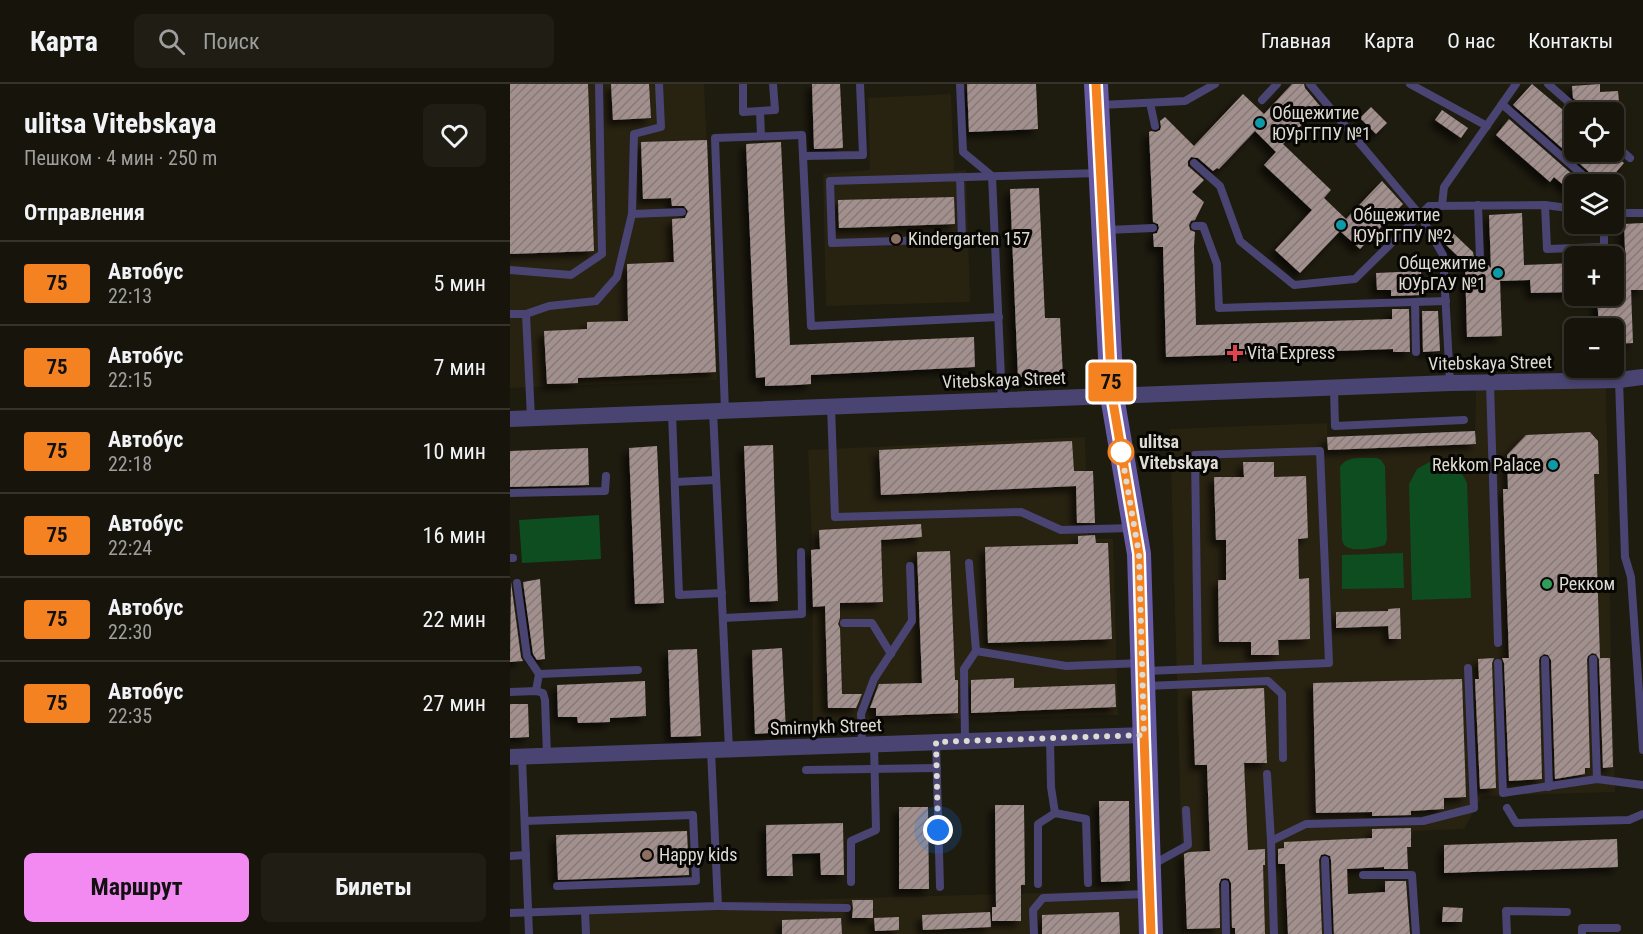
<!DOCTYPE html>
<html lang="ru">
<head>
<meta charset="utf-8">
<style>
  body { margin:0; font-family:"Roboto Condensed",sans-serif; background:#1f1d14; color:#f1f3f6; height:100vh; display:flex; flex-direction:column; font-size:22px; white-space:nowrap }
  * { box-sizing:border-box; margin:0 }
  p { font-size:20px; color:#9e9e9d }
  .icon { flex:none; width:33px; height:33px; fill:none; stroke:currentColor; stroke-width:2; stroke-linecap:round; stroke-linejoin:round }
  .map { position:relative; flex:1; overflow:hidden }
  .panel { display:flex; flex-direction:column; background:#16140b; width:510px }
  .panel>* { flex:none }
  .badge { padding:0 12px; border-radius:4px; font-size:21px; line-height:39px }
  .tools { position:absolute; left:1054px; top:18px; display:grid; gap:12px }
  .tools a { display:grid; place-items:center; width:60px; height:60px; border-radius:9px; background:#16140b; box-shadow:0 3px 9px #0003,0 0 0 2px #35332c; font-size:30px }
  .you { position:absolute; width:30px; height:30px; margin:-15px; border:4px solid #fff; border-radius:50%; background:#1a73e8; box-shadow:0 0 0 9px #1a73e833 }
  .map>.badge { position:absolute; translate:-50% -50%; box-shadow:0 0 0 3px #fff }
  h2 { padding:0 24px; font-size:22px; line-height:54px }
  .round { display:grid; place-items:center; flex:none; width:63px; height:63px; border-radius:9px; background:#1f1d14 }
  .head { display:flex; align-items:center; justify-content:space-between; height:102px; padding:0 24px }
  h1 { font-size:28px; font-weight:700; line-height:45px }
  .cta { display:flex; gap:12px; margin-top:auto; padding:12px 24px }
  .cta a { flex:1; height:69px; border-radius:9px; background:#f38af2; color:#111; font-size:24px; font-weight:700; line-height:69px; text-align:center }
  .cta a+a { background:#1f1d14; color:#f1f3f6 }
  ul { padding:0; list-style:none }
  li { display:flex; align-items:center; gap:18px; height:84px; padding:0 24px; border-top:2px solid #35332c }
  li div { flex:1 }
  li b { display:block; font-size:22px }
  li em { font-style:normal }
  li .badge { min-width:66px; font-weight:700; text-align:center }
  header { display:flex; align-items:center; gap:36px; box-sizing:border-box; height:84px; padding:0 30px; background:#16140b; border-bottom:2px solid #35332c }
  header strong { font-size:28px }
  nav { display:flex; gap:33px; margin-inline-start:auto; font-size:21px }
  .search { width:420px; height:54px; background:#1f1d14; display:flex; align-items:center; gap:15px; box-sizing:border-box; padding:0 21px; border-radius:9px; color:#9e9e9d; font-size:22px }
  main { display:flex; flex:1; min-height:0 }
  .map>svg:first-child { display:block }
  .built { fill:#282211 }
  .garden { fill:#0e4d20 }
  .building { fill:url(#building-hatch); filter:url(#shadow) }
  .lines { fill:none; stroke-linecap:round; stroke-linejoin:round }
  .lane { stroke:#494471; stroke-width:8 }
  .street { stroke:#494471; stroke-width:16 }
  .secondary { stroke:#6459a2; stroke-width:24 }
  .line-casing { stroke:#fff; stroke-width:14 }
  .line { stroke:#f58220; stroke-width:9 }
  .walk { stroke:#dedbd4; stroke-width:6; stroke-dasharray:0 10.8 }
  .culture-dot { fill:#0f9aa8; stroke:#070603; stroke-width:2 }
  .education-dot { fill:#8d6e63; stroke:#070603; stroke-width:2 }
  .health-dot { fill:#e0444e; stroke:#070603; stroke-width:2 }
  .stop-dot { fill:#fff; stroke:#f58220; stroke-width:3 }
  .leisure-dot { fill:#2e9e5b; stroke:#070603; stroke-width:2 }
  .labels { text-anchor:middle; stroke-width:6; stroke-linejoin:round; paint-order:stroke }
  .poi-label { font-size:18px; fill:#dedbd4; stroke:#070603; text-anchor:start }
  .street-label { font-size:18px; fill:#dedbd4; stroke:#070603 }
  .stop-label { font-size:18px; font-weight:bold; fill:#dedbd4; stroke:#070603; text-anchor:start }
</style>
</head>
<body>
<header>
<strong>Карта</strong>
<div class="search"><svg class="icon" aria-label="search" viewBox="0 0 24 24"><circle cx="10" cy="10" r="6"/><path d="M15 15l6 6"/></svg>Поиск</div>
<nav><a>Главная</a><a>Карта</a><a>О нас</a><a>Контакты</a></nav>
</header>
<main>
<section class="panel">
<div class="head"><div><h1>ulitsa Vitebskaya</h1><p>Пешком · 4 мин · 250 m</p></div><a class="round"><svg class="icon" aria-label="heart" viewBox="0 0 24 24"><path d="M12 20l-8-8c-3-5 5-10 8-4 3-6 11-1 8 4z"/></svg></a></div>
<h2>Отправления</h2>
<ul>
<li><span class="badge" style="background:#f58220;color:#111">75</span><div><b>Автобус</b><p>22:13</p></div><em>5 мин</em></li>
<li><span class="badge" style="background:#f58220;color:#111">75</span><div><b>Автобус</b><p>22:15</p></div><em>7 мин</em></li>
<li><span class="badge" style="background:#f58220;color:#111">75</span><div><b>Автобус</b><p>22:18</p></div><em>10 мин</em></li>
<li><span class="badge" style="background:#f58220;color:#111">75</span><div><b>Автобус</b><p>22:24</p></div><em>16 мин</em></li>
<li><span class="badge" style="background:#f58220;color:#111">75</span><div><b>Автобус</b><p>22:30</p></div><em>22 мин</em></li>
<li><span class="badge" style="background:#f58220;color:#111">75</span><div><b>Автобус</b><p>22:35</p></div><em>27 мин</em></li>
</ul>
<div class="cta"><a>Маршрут</a><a>Билеты</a></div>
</section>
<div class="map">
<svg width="1133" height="850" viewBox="0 0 1133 850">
  <defs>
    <pattern id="building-hatch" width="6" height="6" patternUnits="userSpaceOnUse" patternTransform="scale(1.5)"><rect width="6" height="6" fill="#a2908e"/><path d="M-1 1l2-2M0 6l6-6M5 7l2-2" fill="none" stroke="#867977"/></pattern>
    <filter id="shadow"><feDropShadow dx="-5.5" dy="5.5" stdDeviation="3" flood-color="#0009"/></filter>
  </defs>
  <rect width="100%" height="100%" fill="#1e1b0f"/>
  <g class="built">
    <polygon points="0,0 194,0 207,296 0,304"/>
    <polygon points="441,10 444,87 456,86 460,218 316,222 313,90 360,86 358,14"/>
    <polygon points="1096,303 1101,572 1105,708 972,712 954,745 903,747 898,768 837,771 840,850 674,850 660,345 817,339 818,366 965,360 966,306"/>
    <polygon points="575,353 578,455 603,455 608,631 303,638 302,461 298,366"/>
    <polygon points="633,806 634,850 74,850 73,822"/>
  </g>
  <g class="garden">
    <path d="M867,374L871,376L875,382L877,455L875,461C867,464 846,467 839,464C834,462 834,461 832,456L830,383C836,371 855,374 867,374Z"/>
    <path d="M923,376C944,377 947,380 957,399L961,514L902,516L899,400L907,385Z"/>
    <polygon points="89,431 91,475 12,479 9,436"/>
    <polygon points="893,469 894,504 832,505 832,471"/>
  </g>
  <g class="building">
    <polygon points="0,0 78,0 84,167 0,170"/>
    <polygon points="101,0 139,0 141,34 103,36"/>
    <polygon points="302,0 330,0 333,64 304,65"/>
    <polygon points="457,0 526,0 528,45 459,48"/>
    <polygon points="782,0 794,0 795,4 810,22 773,60 821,106 814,114 836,135 872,97 893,120 850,165 830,147 790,189 765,166 802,126 754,81 766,68 745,47 709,85 707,84 703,87 688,74 681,73 678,77 678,82 694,96 682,108 694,118 685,136 681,137 679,141 680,146 685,148 684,162 686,241 882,235 882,225 899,225 900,268 883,268 883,265 656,273 653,163 644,163 643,150 647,149 649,144 648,140 643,138 639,48 641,47 646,48 650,46 651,43 650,37 655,33 684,62 733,10 754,30"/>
    <polygon points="1022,0 1065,36 1065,68 1101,68 1114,79 1096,100 1065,100 1065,111 1044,93 1040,98 986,51 999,35 1070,97 1075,98 1079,96 1080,91 1078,87 1003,21"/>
    <polygon points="1090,0 1090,8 1108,7 1110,28 1094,28 1094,22 1074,23 1063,14 1062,2"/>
    <polygon points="861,23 877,39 866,50 850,34"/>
    <polygon points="932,26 958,44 951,54 925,36"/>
    <polygon points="197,56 206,288 68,294 68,299 37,300 34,247 77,245 77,238 118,237 117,180 164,178 162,135 175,134 178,127 174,122 162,122 161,114 133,115 131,58"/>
    <polygon points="271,58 280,261 464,253 465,283 301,291 301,300 286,301 255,302 255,293 246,294 236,60"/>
    <polygon points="529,104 535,234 550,234 553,292 508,293 500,105"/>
    <polygon points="444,113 445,140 329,144 328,116"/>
    <polygon points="1012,129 1014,181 1065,179 1065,208 1021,209 1020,196 990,197 992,252 957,253 955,179 934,159 943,149 963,168 965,178 970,180 975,178 981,184 979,131"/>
    <polygon points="1133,139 1133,206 1121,206 1123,259 1104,260 1104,244 1089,244 1087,212 1104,212 1104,192 1116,191 1114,140"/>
    <polygon points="911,187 912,211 881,212 881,206 867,206 866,189"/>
    <polygon points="912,224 912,227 928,227 930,267 913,268"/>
    <polygon points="965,347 966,360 818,366 817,353"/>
    <polygon points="1080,348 1088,357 1089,390 1084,390 1090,574 1100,574 1103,683 1093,684 1089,575 1086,570 1082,569 1078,572 1077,575 1080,684 1075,684 1075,690 1045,695 1041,576 1038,571 1034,570 1030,573 1029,576 1032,695 999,697 994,579 992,574 999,574 993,405 998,405 997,371 1016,351"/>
    <polygon points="562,357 564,387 583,387 585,439 567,439 566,402 371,411 369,366"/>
    <polygon points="263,361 268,517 240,518 234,362"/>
    <polygon points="147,362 154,519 125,520 119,364"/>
    <polygon points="78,364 79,401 0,403 0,367"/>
    <polygon points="733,378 764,378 764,393 796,392 798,454 788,455 789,495 799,494 800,555 768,556 769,571 741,571 741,558 709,558 708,496 716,496 716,456 706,456 704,393 734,393"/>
    <polygon points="411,440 412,453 371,456 373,518 330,519 330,534 328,540 330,544 332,610 352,610 346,624 318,624 315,522 303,523 301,466 310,465 309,446"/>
    <polygon points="585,451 586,459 598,459 602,555 478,559 475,463 568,460 568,452"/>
    <polygon points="440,467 445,596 448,596 448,629 366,632 366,624 360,624 369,600 412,599 407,468"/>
    <polygon points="30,495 35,575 27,576 23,570 13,498"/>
    <polygon points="1,498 11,573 13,577 0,578"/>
    <polygon points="890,524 891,555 879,555 878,542 826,544 826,528 878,527 878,525"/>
    <polygon points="272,564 276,648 245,650 242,566"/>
    <polygon points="187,565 191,652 161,653 158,566"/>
    <polygon points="984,574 982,579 986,704 970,705 965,595 969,595 968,575"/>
    <polygon points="504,594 504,604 605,600 606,623 461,629 461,596"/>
    <polygon points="952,595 956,713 934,714 934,725 901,727 901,731 862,732 862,728 806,729 803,599"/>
    <polygon points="135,597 136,632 100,634 100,638 68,639 67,633 48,633 47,601"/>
    <polygon points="754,604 757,679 734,679 738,766 755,765 755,781 753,781 755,850 725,850 725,844 722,844 721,799 719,795 715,794 711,795 709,800 710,844 677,845 674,770 679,768 700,767 697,681 685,681 682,607"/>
    <polygon points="0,620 18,620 19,653 0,654"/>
    <polygon points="589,717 619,717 620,797 591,798"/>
    <polygon points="485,721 514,721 515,801 511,801 511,837 482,837 482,823 486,823"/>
    <polygon points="389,723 418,723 419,805 389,805"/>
    <polygon points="333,739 334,791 311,791 310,769 282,770 283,792 257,792 256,741"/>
    <polygon points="901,744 901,763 897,763 898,785 874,785 874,783 837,785 838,810 875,808 875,797 896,797 900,850 824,850 821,776 820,772 815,770 811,771 809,776 812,850 778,850 775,780 768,780 768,765 774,764 774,758 862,754 862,745"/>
    <polygon points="177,747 179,791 48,796 46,751"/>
    <polygon points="1107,755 1108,783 934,789 934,761"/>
    <polygon points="342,816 363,816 363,834 342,834 343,824"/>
    <polygon points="933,823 953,824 952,838 932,838"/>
    <polygon points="480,828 481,843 413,846 412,831"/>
    <polygon points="609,828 610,850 532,850 532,831"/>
    <polygon points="389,833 389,846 365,847 364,834"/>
    <polygon points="331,834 332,850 272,850 272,836"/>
  </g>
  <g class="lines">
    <g class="lane">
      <polyline points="233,0 233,28 265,26 263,0"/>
      <polyline points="450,0 453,68 482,92 492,316"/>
      <polyline points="800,0 910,131 933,171 940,299"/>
      <polyline points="900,0 977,42"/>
      <polyline points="1038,0 1070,28"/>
      <polyline points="752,16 767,0"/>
      <polyline points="640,19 645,42"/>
      <polyline points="992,20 1074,92"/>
      <polyline points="590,21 675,17 705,0"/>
      <polyline points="250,27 251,52"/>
      <polyline points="1104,60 1120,74"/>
      <polyline points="293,72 353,71 350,0"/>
      <polyline points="684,79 710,102 730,157 784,201 845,195 919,122 1035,121 1065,125"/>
      <polyline points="450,93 452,155 322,159 320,97 588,89"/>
      <polyline points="932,121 934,103 1006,0"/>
      <polyline points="968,121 970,174"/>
      <polyline points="1035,121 1037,165 1094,163 1094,140"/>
      <polyline points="1104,129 1133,129"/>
      <polyline points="122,130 172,128"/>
      <polyline points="685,142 693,142 707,180 709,224 936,217"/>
      <polyline points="597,146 643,144"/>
      <polyline points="0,186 61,191 92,170 89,0"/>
      <polyline points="905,218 906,268"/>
      <polyline points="0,230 16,230 39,222 86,217 107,193 122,130 124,50 151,43 149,0"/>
      <polyline points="16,230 21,334"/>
      <polyline points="1109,296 1115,473 1121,493 1133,666"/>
      <polyline points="980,299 988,559"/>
      <polyline points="824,304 825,342 954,336"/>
      <polyline points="321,322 325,433 511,428 551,446 621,444"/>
      <polyline points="203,327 219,666"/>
      <polyline points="215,327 205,54 292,51 301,242 489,233"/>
      <polyline points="162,329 169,511 212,509"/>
      <polyline points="165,398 206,396"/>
      <polyline points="0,409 95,407 96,392"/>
      <polyline points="0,474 3,474"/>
      <polyline points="459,479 466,567 556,582 632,579"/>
      <polyline points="7,499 17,572 29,590"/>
      <polyline points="213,534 292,530 291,468"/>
      <polyline points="334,539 362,539 381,570"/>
      <polyline points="1083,575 1087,695"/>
      <polyline points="1035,576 1039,703"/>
      <polyline points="988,579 993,709 1087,695 1133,701"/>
      <polyline points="636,587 661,586 819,579 810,367 685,371 688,585"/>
      <polyline points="636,602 758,597 772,610 773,674"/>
      <polyline points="26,607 29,590 128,586"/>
      <polyline points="0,608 26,607 33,609 35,616 37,672"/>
      <polyline points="540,654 541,703 545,729"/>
      <polyline points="455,657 454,585 466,567"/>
      <polyline points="426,658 430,803"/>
      <polyline points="352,661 351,630 364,595 402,537 400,482"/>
      <polyline points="12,673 19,850"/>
      <polyline points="296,686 427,684"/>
      <polyline points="757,690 761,757"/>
      <polyline points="997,724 1006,739 1119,736 1133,730"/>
      <polyline points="15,737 183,731 186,797 47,802"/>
      <polyline points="0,772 16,771"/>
      <polyline points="815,776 818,850"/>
      <polyline points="642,781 678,761 676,726"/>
      <polyline points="853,791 902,791 906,850"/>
      <polyline points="341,798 341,757 366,746 364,660"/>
      <polyline points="528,800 528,740 545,729 576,735 578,799"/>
      <polyline points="715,800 716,850"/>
      <polyline points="208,822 337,824"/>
      <polyline points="75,827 76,850"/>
      <polyline points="0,829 208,822 201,666"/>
      <polyline points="524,850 523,826 533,814 637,810"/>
      <polyline points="764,850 761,757 796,740 913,737 964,724 958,584"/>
      <polyline points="997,850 996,827 1057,828"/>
      <polyline points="1072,850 1072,844 1107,844"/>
    </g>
    <g class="street">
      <polyline points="0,335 940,299 1109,296 1133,293"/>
      <polyline points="0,673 634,651"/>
    </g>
    <polyline class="secondary" points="586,0 602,312 629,470 641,850"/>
  </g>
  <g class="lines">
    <defs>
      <polyline id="line" points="586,0 602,312 629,470 634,651 641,850"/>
    </defs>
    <use href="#line" class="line-casing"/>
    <use href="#line" class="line"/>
    <polyline class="walk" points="428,746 426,658 634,651 629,470 611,366 611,368"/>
  </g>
  <g class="culture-dot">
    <circle cx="750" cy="39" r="6"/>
    <circle cx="831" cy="141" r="6"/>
    <circle cx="988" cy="189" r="6"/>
    <circle cx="1043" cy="381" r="6"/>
  </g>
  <g class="education-dot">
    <circle cx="386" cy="155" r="6"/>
    <circle cx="137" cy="771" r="6"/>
  </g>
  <path class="health-dot" d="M722 260h6v6h6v6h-6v6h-6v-6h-6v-6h6z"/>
  <circle class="stop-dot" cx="611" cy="368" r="12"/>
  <circle class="leisure-dot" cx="1037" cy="500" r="6"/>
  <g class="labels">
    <g class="poi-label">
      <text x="762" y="35">Общежитие<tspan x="762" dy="21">ЮУрГГПУ №1</tspan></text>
      <text x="843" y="137">Общежитие<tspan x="843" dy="21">ЮУрГГПУ №2</tspan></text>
      <text x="398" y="161">Kindergarten 157</text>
      <text x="976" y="185" text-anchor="end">Общежитие<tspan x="976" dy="21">ЮУрГАУ №1</tspan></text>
      <text x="737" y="275">Vita Express</text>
      <text x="1031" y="387" text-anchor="end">Rekkom Palace</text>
      <text x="1049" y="506">Рекком</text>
      <text x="149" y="777">Happy kids</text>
    </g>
    <g class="street-label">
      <text transform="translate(980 279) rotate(-1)" y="6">Vitebskaya Street</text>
      <text transform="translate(494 296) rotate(-2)" y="6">Vitebskaya Street</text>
      <text transform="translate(316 643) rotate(-2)" y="6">Smirnykh Street</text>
    </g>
    <g class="stop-label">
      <text x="629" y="364">ulitsa<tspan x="629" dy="21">Vitebskaya</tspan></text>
    </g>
  </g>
</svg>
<div class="tools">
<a><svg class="icon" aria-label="locate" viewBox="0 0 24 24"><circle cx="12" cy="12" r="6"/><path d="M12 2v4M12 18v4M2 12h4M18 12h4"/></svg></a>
<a><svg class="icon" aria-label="layers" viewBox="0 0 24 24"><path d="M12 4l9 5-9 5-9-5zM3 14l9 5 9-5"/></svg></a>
<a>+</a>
<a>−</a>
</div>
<div class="you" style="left:428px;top:746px"></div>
<b class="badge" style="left:601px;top:298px;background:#f58220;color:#111">75</b>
</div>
</main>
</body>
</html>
